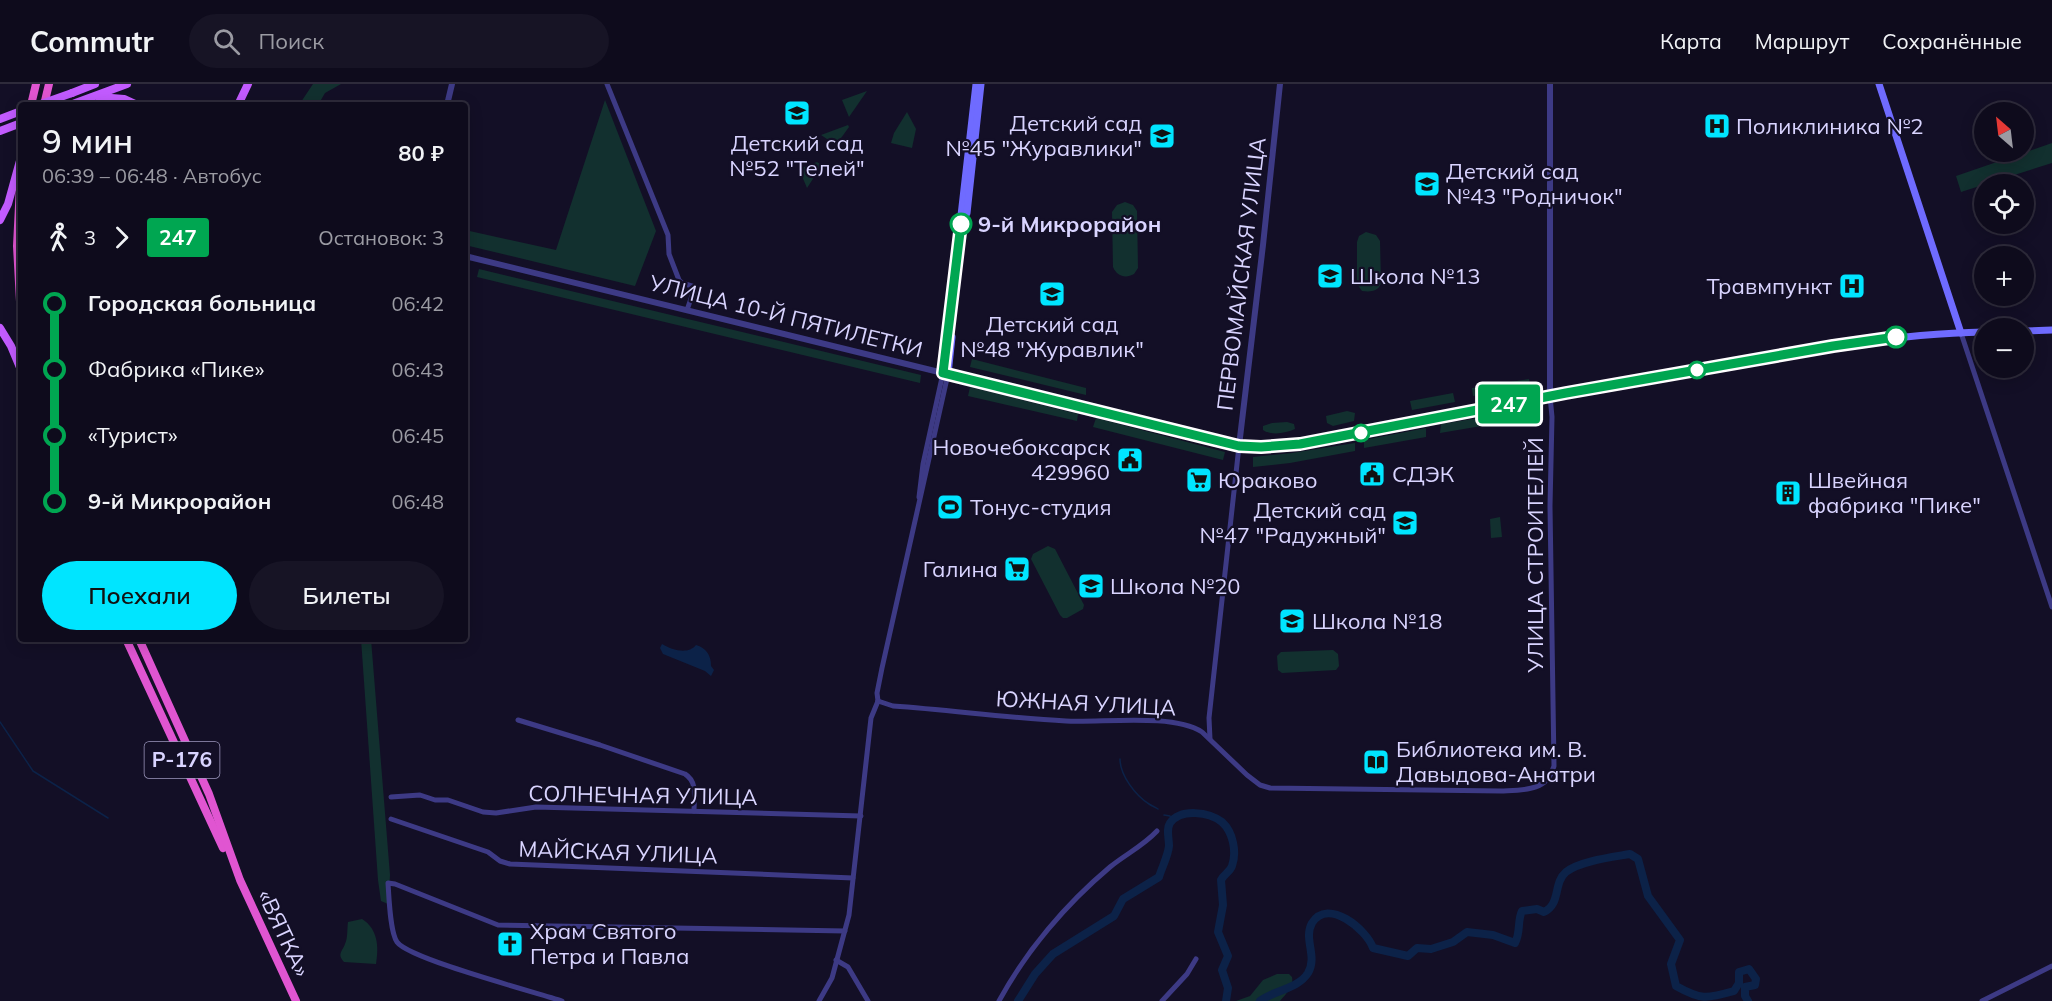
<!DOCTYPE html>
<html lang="ru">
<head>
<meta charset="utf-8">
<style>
  body { margin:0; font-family:Mulish,sans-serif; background:#171425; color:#f1f3f6; height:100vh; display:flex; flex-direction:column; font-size:22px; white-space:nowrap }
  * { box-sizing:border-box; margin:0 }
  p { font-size:20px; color:#9b9ba3 }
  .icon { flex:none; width:33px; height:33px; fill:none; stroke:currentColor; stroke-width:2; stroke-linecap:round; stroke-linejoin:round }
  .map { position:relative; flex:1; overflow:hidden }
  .side { position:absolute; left:18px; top:18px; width:450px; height:540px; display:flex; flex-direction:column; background:#0e0b1c; border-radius:6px; box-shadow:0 3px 15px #0003,0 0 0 2px #2e2b3b }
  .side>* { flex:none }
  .badge { padding:0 12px; border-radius:4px; font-size:21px; line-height:39px }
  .needle { width:39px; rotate:332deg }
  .controls { position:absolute; left:1974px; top:18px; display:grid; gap:12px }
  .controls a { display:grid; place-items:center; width:60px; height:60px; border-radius:50%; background:#0e0b1c; box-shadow:0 3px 15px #0003,0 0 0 2px #2e2b3b; font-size:30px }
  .map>.badge { position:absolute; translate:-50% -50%; box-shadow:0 0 0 3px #fff }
  .legs { display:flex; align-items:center; gap:9px; height:66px; padding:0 24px; font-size:20px }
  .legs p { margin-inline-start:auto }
  .summary { display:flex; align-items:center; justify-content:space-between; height:102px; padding:0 24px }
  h1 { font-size:33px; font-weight:600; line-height:45px }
  .primary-button { display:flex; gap:12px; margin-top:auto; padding:12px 24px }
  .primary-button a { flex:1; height:69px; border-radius:36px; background:#00e5ff; color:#111; font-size:24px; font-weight:600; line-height:69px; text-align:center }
  .primary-button a+a { background:#171425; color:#f1f3f6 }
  ul { padding:0 24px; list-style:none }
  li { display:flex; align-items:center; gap:21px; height:66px; font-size:22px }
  li i { display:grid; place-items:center; width:9px; height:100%; margin:0 8px; background:currentColor }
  li i::after { content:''; width:15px; height:15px; margin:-8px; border:4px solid; border-radius:50%; background:#0e0b1c }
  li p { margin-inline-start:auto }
  li:first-child i { background:linear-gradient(#0000 50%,currentColor 0) }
  li:last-child i { background:linear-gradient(currentColor 50%,#0000 0) }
  header { display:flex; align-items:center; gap:36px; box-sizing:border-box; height:84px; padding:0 30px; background:#0e0b1c; border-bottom:2px solid #2e2b3b }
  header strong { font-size:28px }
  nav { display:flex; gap:33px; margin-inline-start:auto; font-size:21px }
  .search { width:420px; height:54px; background:#171425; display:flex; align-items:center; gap:15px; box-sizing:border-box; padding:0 21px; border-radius:33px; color:#9b9ba3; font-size:22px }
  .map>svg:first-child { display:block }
  .green { fill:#12302f }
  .water { fill:#0c2248 }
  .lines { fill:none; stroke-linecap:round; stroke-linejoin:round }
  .stream { stroke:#0c2248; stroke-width:1.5 }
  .river { stroke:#0c2248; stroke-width:8 }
  .minor { stroke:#3d3a85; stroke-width:5 }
  .tertiary { stroke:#3d3a85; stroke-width:6 }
  .secondary { stroke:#6f6bff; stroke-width:7 }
  .primary { stroke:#c25bff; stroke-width:8 }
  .trunk { stroke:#e055d1; stroke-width:8 }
  .primary-bridge { stroke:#c25bff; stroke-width:8 }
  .line-1-casing { stroke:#fff; stroke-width:14 }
  .line-1 { stroke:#00a651; stroke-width:9 }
  .stop-1-dot { fill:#fff; stroke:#00a651; stroke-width:3 }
  .labels { text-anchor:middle; stroke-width:4.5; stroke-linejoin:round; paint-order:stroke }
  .shield { fill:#130f26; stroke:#9e99be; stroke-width:1.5 }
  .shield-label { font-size:21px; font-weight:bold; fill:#d9d4ff }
  .poi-label { font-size:22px; fill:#d9d4ff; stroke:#130f26; text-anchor:start }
  .stop-label { font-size:22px; font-weight:bold; fill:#d9d4ff; stroke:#130f26; text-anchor:start }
  .street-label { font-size:22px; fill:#d9d4ff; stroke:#130f26 }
</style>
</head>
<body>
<header>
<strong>Commutr</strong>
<div class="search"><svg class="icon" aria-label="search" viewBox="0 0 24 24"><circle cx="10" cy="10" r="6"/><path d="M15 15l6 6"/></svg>Поиск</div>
<nav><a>Карта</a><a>Маршрут</a><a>Сохранённые</a></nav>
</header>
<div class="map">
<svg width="2052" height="917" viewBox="0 0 2052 917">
  <rect width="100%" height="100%" fill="#130f26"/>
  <g class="green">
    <polygon points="313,0 341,0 325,9 318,21 299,21"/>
    <polygon points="867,7 849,33 842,16"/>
    <polygon points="605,16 656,147 635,202 465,161 465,146 556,166"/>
    <polygon points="907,28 916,45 912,64 891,59 894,49"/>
    <polygon points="848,41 849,43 836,61 821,51"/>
    <polygon points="2052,59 2052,79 1961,108 1956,92"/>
    <polygon points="817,78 822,81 807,104 799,85"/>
    <path d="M1125,118L1133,121L1137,127L1138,184L1134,190C1125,195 1117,192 1113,183L1112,128L1117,121Z"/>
    <path d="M1366,148L1376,151L1380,157L1381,199C1378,208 1370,208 1362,207L1357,200V158L1359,152Z"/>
    <polygon points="479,185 921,291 920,299 477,193"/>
    <polygon points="972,275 1086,304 1086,311 970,283"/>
    <polygon points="1529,295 1530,303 1473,312 1472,304"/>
    <polygon points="970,303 1078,330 1077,337 968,312"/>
    <polygon points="1453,309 1455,318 1412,326 1410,317"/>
    <polygon points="1535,325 1535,333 1440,349 1441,340"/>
    <polygon points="1347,327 1355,329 1354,337 1333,342 1327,339 1326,332"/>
    <polygon points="1096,334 1225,368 1223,376 1093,343"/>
    <path d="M1287,338L1294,340L1295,345C1286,349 1272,352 1263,346V342L1272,339Z"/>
    <polygon points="1426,344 1426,353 1364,364 1364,356"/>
    <polygon points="1355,359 1355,367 1290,379 1253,383 1253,373 1292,369"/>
    <polygon points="1500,433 1502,453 1491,454 1490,435"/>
    <polygon points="1048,462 1055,465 1084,521 1083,525 1067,534 1063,534 1060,531 1031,475 1033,470"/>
    <polygon points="361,555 371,555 390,791 388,820 381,817 378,796"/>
    <polygon points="1333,566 1338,570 1339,582 1336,586 1282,589 1278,586 1277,572 1281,568"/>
    <path d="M362,835C378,845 379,863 376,880L344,878C337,870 342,868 345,860C348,854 347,844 348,838Z"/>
    <path d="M1277,890H1289L1292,893C1294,903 1286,910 1280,917H1236L1250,912L1263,896Z"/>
  </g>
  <path class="water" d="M662,560C672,566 688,571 696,561C706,564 711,571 711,582L714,586L711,592L705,587L663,570L660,564Z"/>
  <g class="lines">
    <g class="stream">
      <polyline points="0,638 33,687 108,734"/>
      <path d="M1120,675C1120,691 1135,711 1149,720C1152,722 1155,723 1158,725"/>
      <polyline points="1164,731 1170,732 1172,736"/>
    </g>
    <g class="river">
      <path d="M1018,917L1035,890L1053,870L1114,832L1123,815L1159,793C1162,783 1168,772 1169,762C1169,754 1166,745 1170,739C1181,724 1209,728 1222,738C1233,748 1237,768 1232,782C1230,788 1224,790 1221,796L1223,821L1218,848L1228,872L1222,886L1228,904L1226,917"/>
      <path d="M1260,917C1274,906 1298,905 1308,889C1318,872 1303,855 1312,839C1328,813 1367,846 1373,864L1408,872L1417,864L1431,865L1453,858L1467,848L1493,851L1515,859C1521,848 1517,837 1522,827L1537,825L1544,828C1561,820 1553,799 1566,788C1579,777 1613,773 1630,770L1638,775L1648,812L1680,856L1671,880L1676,902C1701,916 1706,915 1734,907L1739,899V888L1749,885L1756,895L1755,901L1745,903V912L1748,917"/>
    </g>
    <g class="minor">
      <polyline points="607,0 668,151 669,170 679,196 682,199 695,203 687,226"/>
      <polyline points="1961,249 2052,523"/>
      <polyline points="919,413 923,380 943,289"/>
      <path d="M878,617L893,622C951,626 1008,634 1066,637C1102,639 1172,629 1202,648L1247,691L1260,701L1270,704L1501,707C1523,706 1547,708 1554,682L1550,422L1552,333L1550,312"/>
      <polyline points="878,617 877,609 882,584 948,290"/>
      <path d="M518,636L600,661L685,690C698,698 694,714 694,727"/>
      <polyline points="1210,655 1209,634 1239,362"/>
      <polyline points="391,713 420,711 435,716 448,716 483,728 496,729 536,723 861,732"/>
      <polyline points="391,735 488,768 500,777 510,780 853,794"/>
      <polyline points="836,876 848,883 868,917"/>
      <path d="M562,917C535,908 409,875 397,858C390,848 389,813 388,799L395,800L498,841L845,847"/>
      <polyline points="819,917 832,894 849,831 871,634 878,617"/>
      <path d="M999,917C1026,867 1066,820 1110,783C1126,770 1143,762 1157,747"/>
      <polyline points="1162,917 1187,890 1196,875"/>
      <polyline points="1982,917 2052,882"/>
    </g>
    <g class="tertiary">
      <polyline points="1550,0 1550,312"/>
      <polyline points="447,21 452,0"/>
      <polyline points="465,172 943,289"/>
      <polyline points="1239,362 1263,161 1280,0"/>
    </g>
    <g class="secondary">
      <path d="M976,0L943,289L1239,362L1261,363L1300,360C1429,336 1558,311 1688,288C1786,270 1884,250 1984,248"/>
      <polyline points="1879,0 1961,249"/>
      <polyline points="967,129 981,0"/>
      <polyline points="2024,247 2052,246"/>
      <polyline points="948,290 952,253"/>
    </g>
    <g class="primary">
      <polyline points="72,9 95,0"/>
      <polyline points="99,13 124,15 137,21"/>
      <polyline points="70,21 127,0"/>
      <polyline points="238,21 248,0"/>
      <polyline points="0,35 21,27"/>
      <polyline points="0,47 21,39"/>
      <polyline points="0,136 8,120 21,73"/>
      <polyline points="0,244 11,262 21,286"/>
    </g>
    <g class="trunk">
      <polyline points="31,21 36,0"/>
      <polyline points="44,21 49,0"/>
      <polyline points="21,81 17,162 21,236"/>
      <polyline points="126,555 223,764"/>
      <polyline points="139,555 209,710 240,796 296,917"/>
    </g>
    <polyline class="primary-bridge" points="38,21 72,9"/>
  </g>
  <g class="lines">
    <defs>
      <polyline id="line-1" points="961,140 943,289 1239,362 1261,363 1300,360 1566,309 1833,262 1896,253"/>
    </defs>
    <use href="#line-1" class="line-1-casing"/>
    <use href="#line-1" class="line-1"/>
  </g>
  <defs>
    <symbol id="school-square" viewBox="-11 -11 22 22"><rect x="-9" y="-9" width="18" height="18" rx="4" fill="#00e5ff" stroke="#130f26"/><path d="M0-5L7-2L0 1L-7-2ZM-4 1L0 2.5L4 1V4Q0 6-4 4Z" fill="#111"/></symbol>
    <symbol id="hospital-square" viewBox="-11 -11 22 22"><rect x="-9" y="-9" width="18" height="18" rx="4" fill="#00e5ff" stroke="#130f26"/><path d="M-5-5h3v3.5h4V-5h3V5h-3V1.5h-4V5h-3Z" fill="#111"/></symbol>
    <symbol id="civic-square" viewBox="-11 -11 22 22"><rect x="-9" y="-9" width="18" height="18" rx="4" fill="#00e5ff" stroke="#130f26"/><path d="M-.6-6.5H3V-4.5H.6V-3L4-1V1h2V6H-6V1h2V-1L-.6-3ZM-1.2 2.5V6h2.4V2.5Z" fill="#111"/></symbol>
    <symbol id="supermarket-square" viewBox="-11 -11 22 22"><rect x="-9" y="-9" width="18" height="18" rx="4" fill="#00e5ff" stroke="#130f26"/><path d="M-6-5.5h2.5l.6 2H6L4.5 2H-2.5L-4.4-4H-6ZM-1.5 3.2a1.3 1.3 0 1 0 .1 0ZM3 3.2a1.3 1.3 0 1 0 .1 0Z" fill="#111"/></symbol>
    <symbol id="building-square" viewBox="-11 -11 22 22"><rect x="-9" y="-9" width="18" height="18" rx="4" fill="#00e5ff" stroke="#130f26"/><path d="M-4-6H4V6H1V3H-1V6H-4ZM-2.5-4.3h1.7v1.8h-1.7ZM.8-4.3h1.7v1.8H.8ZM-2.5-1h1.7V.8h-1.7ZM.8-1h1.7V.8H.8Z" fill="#111"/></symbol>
    <symbol id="stadium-square" viewBox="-11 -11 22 22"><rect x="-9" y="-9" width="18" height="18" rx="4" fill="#00e5ff" stroke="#130f26"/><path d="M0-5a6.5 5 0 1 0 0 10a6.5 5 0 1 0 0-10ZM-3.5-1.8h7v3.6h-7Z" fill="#111"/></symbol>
    <symbol id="library-square" viewBox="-11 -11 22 22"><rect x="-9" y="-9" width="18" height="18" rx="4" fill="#00e5ff" stroke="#130f26"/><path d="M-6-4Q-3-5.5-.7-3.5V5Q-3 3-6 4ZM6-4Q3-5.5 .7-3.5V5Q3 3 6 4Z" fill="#111"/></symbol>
    <symbol id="church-square" viewBox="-11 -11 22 22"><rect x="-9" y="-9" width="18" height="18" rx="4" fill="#00e5ff" stroke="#130f26"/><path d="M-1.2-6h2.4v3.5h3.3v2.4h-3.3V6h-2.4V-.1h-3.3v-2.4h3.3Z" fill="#111"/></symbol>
  </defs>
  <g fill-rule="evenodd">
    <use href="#school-square" x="782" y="14" width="30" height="30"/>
    <use href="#hospital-square" x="1702" y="27" width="30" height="30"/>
    <use href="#school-square" x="1147" y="37" width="30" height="30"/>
    <use href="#school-square" x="1412" y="85" width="30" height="30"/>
    <use href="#school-square" x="1315" y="177" width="30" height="30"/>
    <use href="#hospital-square" x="1837" y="187" width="30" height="30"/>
    <use href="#school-square" x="1037" y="195" width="30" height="30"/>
    <use href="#civic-square" x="1115" y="361" width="30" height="30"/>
    <use href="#civic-square" x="1357" y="375" width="30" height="30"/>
    <use href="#supermarket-square" x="1184" y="381" width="30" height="30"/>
    <use href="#building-square" x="1773" y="394" width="30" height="30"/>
    <use href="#stadium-square" x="935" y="408" width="30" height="30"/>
    <use href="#school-square" x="1390" y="424" width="30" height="30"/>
    <use href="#supermarket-square" x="1002" y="470" width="30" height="30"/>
    <use href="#school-square" x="1076" y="487" width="30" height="30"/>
    <use href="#school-square" x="1277" y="522" width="30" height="30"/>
    <use href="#library-square" x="1361" y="663" width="30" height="30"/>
    <use href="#church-square" x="495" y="845" width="30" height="30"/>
  </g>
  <g class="stop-1-dot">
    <circle cx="961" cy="140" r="10"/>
    <circle cx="1896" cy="253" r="10"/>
    <circle cx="1697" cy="286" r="8"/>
    <circle cx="1361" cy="349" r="8"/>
  </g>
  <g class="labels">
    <rect class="shield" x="144.5" y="658" width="75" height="36" rx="4.5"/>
    <g class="shield-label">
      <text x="182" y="683">Р-176</text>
    </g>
    <g class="poi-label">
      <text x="1142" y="47" text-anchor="end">Детский сад<tspan x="1142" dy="25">№45 "Журавлики"</tspan></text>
      <text x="1736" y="50">Поликлиника №2</text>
      <text x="797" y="67" text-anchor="middle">Детский сад<tspan x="797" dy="25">№52 "Телей"</tspan></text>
      <text x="1446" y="95">Детский сад<tspan x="1446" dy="25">№43 "Родничок"</tspan></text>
      <text x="1350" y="200">Школа №13</text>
      <text x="1832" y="210" text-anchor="end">Травмпункт</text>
      <text x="1052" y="248" text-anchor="middle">Детский сад<tspan x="1052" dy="25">№48 "Журавлик"</tspan></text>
      <text x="1110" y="371" text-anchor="end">Новочебоксарск<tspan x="1110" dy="25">429960</tspan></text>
      <text x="1392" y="398">СДЭК</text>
      <text x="1218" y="404">Юраково</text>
      <text x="1808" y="404">Швейная<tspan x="1808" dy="25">фабрика "Пике"</tspan></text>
      <text x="970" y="431">Тонус-студия</text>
      <text x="1386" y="434" text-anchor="end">Детский сад<tspan x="1386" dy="25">№47 "Радужный"</tspan></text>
      <text x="998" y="493" text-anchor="end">Галина</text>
      <text x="1110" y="510">Школа №20</text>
      <text x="1312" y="545">Школа №18</text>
      <text x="1396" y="673">Библиотека им. В.<tspan x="1396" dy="25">Давыдова-Анатри</tspan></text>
      <text x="530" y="855">Храм Святого<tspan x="530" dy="25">Петра и Павла</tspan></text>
    </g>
    <g class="stop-label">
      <text x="978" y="148">9-й Микрорайон</text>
    </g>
    <g class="street-label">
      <text transform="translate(1241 190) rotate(-83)" y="8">ПЕРВОМАЙСКАЯ УЛИЦА</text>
      <text transform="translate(786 232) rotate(14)" y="8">УЛИЦА 10-Й ПЯТИЛЕТКИ</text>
      <text transform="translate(1535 471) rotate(-90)" y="8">УЛИЦА СТРОИТЕЛЕЙ</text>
      <text transform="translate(1086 619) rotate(3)" y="8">ЮЖНАЯ УЛИЦА</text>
      <text transform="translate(643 711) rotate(1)" y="8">СОЛНЕЧНАЯ УЛИЦА</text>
      <text transform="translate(618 768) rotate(2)" y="8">МАЙСКАЯ УЛИЦА</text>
      <text transform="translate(284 849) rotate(65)" y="8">«ВЯТКА»</text>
    </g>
  </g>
</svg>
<div class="controls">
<a><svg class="needle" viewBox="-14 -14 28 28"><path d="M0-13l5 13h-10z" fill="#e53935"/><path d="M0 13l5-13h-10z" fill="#9b9ba3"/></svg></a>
<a><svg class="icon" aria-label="locate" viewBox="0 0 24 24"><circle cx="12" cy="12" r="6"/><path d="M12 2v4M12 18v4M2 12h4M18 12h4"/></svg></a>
<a>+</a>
<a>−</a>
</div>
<b class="badge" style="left:1509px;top:320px;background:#00a651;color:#fff">247</b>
<section class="side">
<div class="summary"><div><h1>9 мин</h1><p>06:39 – 06:48 · Автобус</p></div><b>80 ₽</b></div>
<div class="legs"><svg class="icon" aria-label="walk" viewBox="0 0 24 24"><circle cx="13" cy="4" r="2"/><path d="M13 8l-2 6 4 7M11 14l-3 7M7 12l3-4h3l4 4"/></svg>3<svg class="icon" aria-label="forward" viewBox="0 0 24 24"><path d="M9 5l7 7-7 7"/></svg><b class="badge" style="background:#00a651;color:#fff">247</b><p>Остановок: 3</p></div>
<ul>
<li><i style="color:#00a651"></i><b>Городская больница</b><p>06:42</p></li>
<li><i style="color:#00a651"></i><span>Фабрика «Пике»</span><p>06:43</p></li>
<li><i style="color:#00a651"></i><span>«Турист»</span><p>06:45</p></li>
<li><i style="color:#00a651"></i><b>9-й Микрорайон</b><p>06:48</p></li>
</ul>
<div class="primary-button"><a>Поехали</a><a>Билеты</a></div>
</section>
</div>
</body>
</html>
